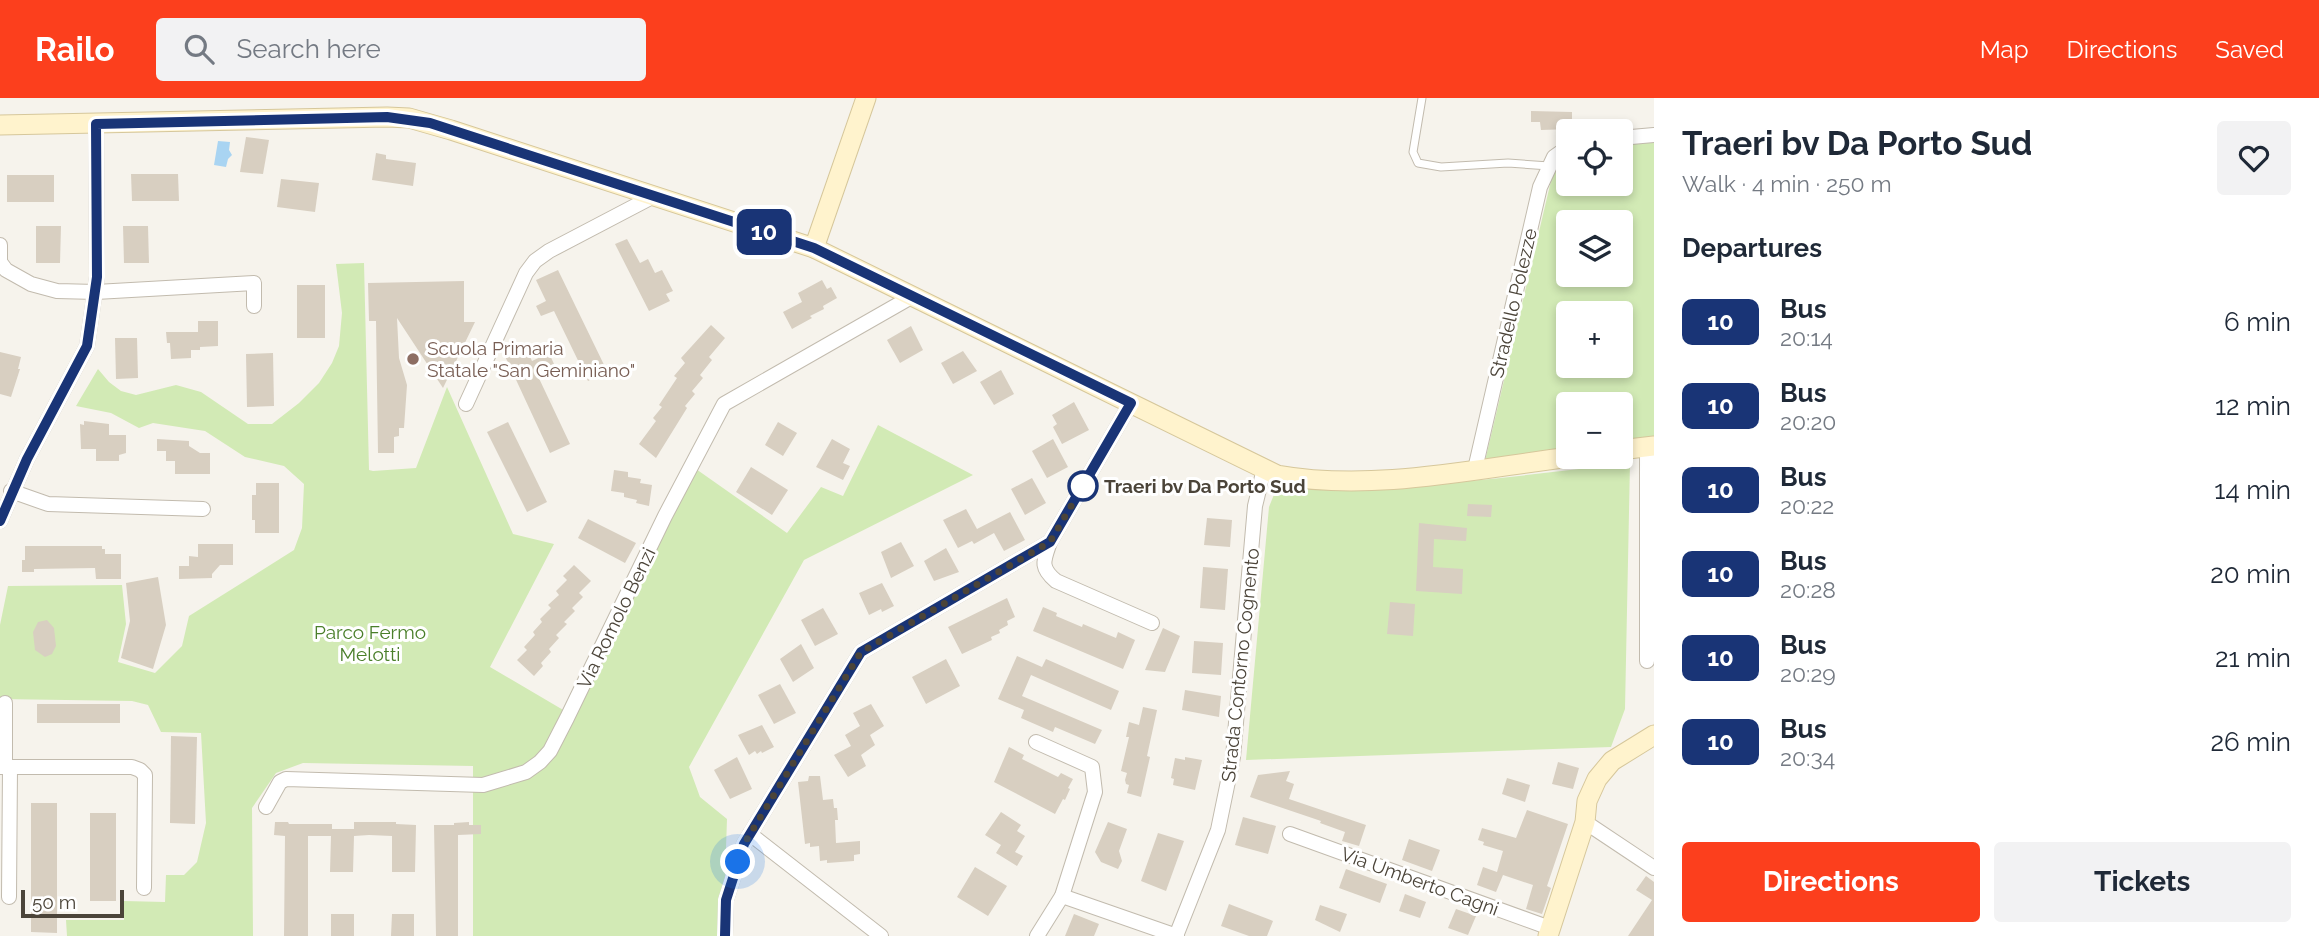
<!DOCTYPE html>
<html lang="en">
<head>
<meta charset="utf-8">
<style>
  body { margin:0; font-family:Raleway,sans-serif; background:#f2f2f3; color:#1f2937; height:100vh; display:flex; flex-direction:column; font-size:26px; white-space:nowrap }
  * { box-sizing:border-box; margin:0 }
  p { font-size:23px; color:#747a83 }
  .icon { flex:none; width:38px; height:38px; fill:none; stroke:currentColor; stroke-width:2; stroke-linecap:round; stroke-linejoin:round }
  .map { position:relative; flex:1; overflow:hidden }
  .details { display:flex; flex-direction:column; background:#fff; width:665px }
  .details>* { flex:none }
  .badge { padding:0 14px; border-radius:10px; font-size:24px; line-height:46px }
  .fabs { position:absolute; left:1556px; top:21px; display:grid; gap:14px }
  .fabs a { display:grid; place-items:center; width:77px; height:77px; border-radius:7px; background:#fff; box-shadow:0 4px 10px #0003; font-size:35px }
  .scale { position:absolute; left:21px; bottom:18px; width:103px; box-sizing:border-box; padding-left:7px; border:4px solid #4b4439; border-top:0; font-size:19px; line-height:24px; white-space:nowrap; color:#4b4439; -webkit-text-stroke:5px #fff; paint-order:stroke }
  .you { position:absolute; width:35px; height:35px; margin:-18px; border:5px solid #fff; border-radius:50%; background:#1a73e8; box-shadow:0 0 0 10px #1a73e833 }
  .map>.badge { position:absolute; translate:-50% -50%; box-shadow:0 0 0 4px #fff }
  h2 { padding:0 28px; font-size:26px; line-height:63px }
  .round { display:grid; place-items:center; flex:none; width:74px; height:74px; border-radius:7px; background:#f2f2f3 }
  .head { display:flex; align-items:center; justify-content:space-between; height:119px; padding:0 28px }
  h1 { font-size:33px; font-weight:700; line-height:52px }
  .primary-button { display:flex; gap:14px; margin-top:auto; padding:14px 28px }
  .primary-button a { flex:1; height:80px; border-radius:7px; background:#fc3f1d; color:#fff; font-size:28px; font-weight:700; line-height:80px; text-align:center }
  .primary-button a+a { background:#f2f2f3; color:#1f2937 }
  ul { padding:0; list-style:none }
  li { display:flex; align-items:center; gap:21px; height:84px; padding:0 28px }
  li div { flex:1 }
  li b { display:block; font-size:26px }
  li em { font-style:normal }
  li .badge { min-width:77px; font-weight:700; text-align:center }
  header { display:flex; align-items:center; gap:42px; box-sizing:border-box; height:98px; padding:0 35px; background:#fc3f1d; color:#fff }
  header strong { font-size:33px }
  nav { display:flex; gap:38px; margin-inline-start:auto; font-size:24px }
  .search { width:490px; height:63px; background:#f2f2f3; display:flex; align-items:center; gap:18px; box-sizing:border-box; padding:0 24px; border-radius:7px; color:#747a83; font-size:26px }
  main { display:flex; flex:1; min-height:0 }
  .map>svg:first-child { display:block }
  .green { fill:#d2eab5; fill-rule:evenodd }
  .water { fill:#a9d4f2 }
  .building { fill:#d8cfc1 }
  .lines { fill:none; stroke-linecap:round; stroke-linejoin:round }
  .lane-casing { stroke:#c2bbae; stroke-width:9 }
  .street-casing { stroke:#c2bbae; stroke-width:16 }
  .secondary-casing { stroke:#d6c79b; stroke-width:21 }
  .lane { stroke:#fff; stroke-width:7 }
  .street { stroke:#fff; stroke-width:14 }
  .secondary { stroke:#fff3cd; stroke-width:19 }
  .line-casing { stroke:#fff; stroke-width:16 }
  .line { stroke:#193476; stroke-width:10 }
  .walk { stroke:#4b4439; stroke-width:7; stroke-dasharray:0 12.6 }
  .education-dot { fill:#8d6e63; stroke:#fff; stroke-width:2.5 }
  .stop-dot { fill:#fff; stroke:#193476; stroke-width:3.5 }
  .labels { text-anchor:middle; stroke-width:6; stroke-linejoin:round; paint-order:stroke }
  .street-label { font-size:19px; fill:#4b4439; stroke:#fff }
  .education-label { font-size:19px; fill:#785e54; stroke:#fff; text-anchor:start }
  .stop-label { font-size:19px; font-weight:bold; fill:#4b4439; stroke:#fff; text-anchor:start }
  .park-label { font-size:19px; fill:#4a7f2a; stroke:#fff }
</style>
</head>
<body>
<header>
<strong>Railo</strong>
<div class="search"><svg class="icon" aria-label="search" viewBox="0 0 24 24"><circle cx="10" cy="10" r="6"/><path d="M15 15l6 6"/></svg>Search here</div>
<nav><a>Map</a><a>Directions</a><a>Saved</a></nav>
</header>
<main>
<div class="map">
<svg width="1654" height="838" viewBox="0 0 1654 838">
  <rect width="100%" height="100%" fill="#f6f3ec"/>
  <g class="green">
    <path d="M1654,43V338L1621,343L1620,306H1568V351L1485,363L1554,70L1568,58V86H1620L1621,47ZM1568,124H1620V177H1568ZM1568,215H1620V268H1568Z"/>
    <polygon points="364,165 369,372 373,373 416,370 447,289 513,436 554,446 490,569 570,616 696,371 787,435 821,389 843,398 878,327 973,377 804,462 689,669 700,699 727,721 723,838 473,838 473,668 303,665 276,675 252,710 253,838 67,838 66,822 124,822 124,803 165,804 166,777 184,777 197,764 206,725 201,635 161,634 148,607 132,603 0,601 0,527 8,488 122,487 126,526 118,564 155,575 182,548 189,518 294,452 302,430 304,386 284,368 245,359 205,333 153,325 139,330 111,315 76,308 98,271 109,284 121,293 136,297 176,287 201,294 248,326 272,326 299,305 319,285 332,265 339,248 342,215 336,166"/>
    <path d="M1630,365L1625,611L1611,649L1246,662L1269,409L1275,394L1283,386C1322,395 1366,391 1406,388C1481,383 1555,374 1630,365Z"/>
  </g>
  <polygon class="water" points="218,43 230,44 229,52 232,57 228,61 226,69 214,67"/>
  <g class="building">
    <polygon points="1531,13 1572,14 1572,31 1541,32 1540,24 1531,24"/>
    <polygon points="246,39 269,42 263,76 240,74"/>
    <polygon points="376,55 386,57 386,61 416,65 413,88 372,82"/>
    <polygon points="131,76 178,76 179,103 132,103"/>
    <rect x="7" y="77" width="47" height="27"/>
    <polygon points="281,81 319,85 315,114 277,109"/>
    <polygon points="36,128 61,128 60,165 36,165"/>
    <polygon points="123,128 148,128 149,165 124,165"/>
    <polygon points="627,141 640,165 648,161 655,175 662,172 673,193 666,196 670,203 649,213 615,146"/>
    <polygon points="558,172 607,273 588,283 554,213 541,218 536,208 546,203 536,182"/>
    <polygon points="822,182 827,191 831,189 837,200 823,208 824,211 810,218 812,220 792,231 783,214 802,204 798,195"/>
    <polygon points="464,183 464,224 475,224 443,290 397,220 399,260 407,287 404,330 399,330 399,338 394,339 394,355 378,355 376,223 369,223 368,185"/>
    <rect x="297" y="187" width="28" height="53"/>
    <polygon points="198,223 218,223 218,248 200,249 200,252 191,252 191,260 171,261 170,245 167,245 166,234 198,234"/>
    <polygon points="711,227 725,240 709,259 712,262 700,277 703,280 692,293 695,296 685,308 687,310 656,360 639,346 656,323 653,320 662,309 659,307 677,280 674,278 685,265 681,260"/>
    <polygon points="911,228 923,252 900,265 887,242"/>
    <polygon points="115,240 137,240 138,280 116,281"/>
    <polygon points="524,246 532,263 549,255 554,266 536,274 570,346 550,355 504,256"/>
    <polygon points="963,253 977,273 953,286 941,265"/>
    <polygon points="0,254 21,259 18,271 20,271 11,299 0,296"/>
    <polygon points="273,255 274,308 247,309 246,256"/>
    <polygon points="1001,272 1014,296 994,307 980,284"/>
    <polygon points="1074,304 1089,332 1062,346 1053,329 1057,326 1052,317"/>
    <polygon points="84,323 109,326 109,337 126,337 126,355 119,357 119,363 96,363 96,351 81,351 80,326 84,327"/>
    <polygon points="508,324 547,404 527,414 487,334"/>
    <polygon points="778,324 797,335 783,358 765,347"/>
    <polygon points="157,341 189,343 189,348 200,355 210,355 210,376 175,376 175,363 166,363 166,353 157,353"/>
    <polygon points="832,341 850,351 843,365 850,368 843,382 816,369"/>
    <polygon points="1053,341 1068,369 1047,380 1032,353"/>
    <polygon points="751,369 788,392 772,417 736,394"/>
    <polygon points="614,372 628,374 628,379 641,381 640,385 652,387 649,408 636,405 637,402 624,399 624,395 611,393"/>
    <polygon points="1032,380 1046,405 1025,417 1011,391"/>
    <polygon points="256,385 279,385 279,435 255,435 255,422 252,422 252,397 256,397"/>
    <polygon points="1468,406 1492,407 1491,419 1467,418"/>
    <polygon points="966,411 977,431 1010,414 1025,442 1004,453 994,435 974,446 972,443 958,450 943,422"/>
    <polygon points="1207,420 1232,422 1230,449 1204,447"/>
    <polygon points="588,421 636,445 625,465 578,440"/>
    <polygon points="1419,425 1467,430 1466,443 1434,441 1433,469 1463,471 1462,496 1416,493"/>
    <polygon points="901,444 914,468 891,480 881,454"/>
    <polygon points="198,446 233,446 233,467 220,467 212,476 212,480 179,481 179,468 189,468 189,458 198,459"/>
    <polygon points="25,448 102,448 102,451 105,451 105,456 121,456 121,481 96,481 95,470 34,471 34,474 22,474 22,462 25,462"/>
    <polygon points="946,450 959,474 934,483 924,463"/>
    <polygon points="574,467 591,483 579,495 583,499 572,510 575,513 564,524 567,526 556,537 559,540 549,551 551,554 541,565 543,568 534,578 517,562 527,552 524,549 535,537 533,534 542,524 540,521 551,510 548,507 559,497 556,493 567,482 563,478"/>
    <polygon points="1203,469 1228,471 1225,512 1200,510"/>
    <polygon points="158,479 166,527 153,571 121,560 130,523 126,485"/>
    <polygon points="882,485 894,508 882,514 881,511 869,517 859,495"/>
    <polygon points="1007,500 1015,519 1007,523 1008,527 999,532 1000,535 991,539 992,542 962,556 948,529"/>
    <polygon points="1390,504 1415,506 1413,538 1387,536"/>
    <polygon points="1043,509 1057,515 1056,518 1082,529 1083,526 1116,540 1118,534 1135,542 1123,571 1033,533"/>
    <polygon points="823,510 838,536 815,548 801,522"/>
    <polygon points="47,522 54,530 56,548 52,556 45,559 35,552 33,534 38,524"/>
    <polygon points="1163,530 1180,538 1167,569 1165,574 1145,572"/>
    <polygon points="1194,543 1223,545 1221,577 1192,575"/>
    <polygon points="801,546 814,570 793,584 780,561"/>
    <polygon points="1017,558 1042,569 1046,561 1119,593 1111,612 1031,577 1022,598 1102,632 1095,646 1055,629 1053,634 1021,620 1024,612 998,601"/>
    <polygon points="946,561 960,588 926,606 912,579"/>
    <polygon points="780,586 796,615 774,626 758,597"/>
    <polygon points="1185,592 1221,598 1219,619 1182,612"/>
    <rect x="37" y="606" width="83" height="19"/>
    <polygon points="871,606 884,628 870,637 875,647 861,657 866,668 848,679 834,657 851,648 845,637 860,628 853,615"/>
    <polygon points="1143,609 1157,612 1147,658 1150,659 1141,699 1127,695 1129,687 1126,686 1125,682 1127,675 1121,673 1129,639 1126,639 1129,624 1139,627"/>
    <polygon points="762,627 774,649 762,655 761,653 757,656 755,653 749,657 738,637"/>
    <polygon points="171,638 197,639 195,726 170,725"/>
    <polygon points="1009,649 1024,657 1022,661 1058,679 1061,675 1073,681 1068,690 1070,691 1065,702 1063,701 1055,716 994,684"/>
    <polygon points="737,659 752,691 730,701 714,672"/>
    <polygon points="1185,659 1202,662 1195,692 1173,687 1174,681 1171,680 1175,660 1185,662"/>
    <polygon points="1558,664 1579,670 1573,691 1552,686"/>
    <polygon points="1290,673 1286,683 1294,686 1289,701 1366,727 1359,748 1342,743 1345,734 1320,725 1321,723 1250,699 1258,677"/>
    <polygon points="809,678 820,678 823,702 833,701 834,710 837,710 838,722 835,722 836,745 860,743 860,756 854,757 854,763 827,765 827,762 820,763 819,748 810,749 810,745 805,746 798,684 808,683"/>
    <polygon points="1507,680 1530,687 1525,704 1502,696"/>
    <polygon points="31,705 57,705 57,835 31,834"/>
    <polygon points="1527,712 1568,726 1547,788 1551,790 1542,816 1526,811 1533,787 1503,777 1496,794 1477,787 1483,769 1497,774 1503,753 1483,747 1484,744 1478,742 1482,730 1516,740"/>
    <polygon points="1001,714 1021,727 1017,733 1025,738 1015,754 1023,758 1017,768 996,755 1001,747 985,737"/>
    <rect x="90" y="715" width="26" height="88"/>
    <polygon points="1243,719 1276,728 1268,756 1235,747"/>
    <polygon points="275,724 288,724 289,726 332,726 332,731 354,731 354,724 396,724 396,726 416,727 415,774 392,774 392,738 369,737 354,738 353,774 330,774 331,738 308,738 308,838 284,838 285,738 274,737"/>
    <polygon points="469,724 469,727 481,727 481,736 458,737 458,838 436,838 434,727 454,727 454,725"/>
    <polygon points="1108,724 1127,731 1119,753 1122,763 1118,771 1101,764 1095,754"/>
    <polygon points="1158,735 1184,743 1166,793 1141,783"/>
    <polygon points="1409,741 1440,752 1432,773 1402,762"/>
    <polygon points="975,769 1007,788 988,818 957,799"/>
    <polygon points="1346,771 1387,786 1380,805 1339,790"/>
    <polygon points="1646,778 1654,784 1654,838 1628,838 1652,802 1636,792"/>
    <polygon points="1405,796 1426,804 1420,820 1399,813"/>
    <polygon points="1229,806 1273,823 1267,838 1249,838 1221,828"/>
    <polygon points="1320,807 1347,816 1340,834 1315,822"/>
    <polygon points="1456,811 1476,818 1468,837 1448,830"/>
    <rect x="331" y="816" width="23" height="22"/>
    <polygon points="392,816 414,816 414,838 391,838"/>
    <polygon points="1074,816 1099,826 1094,838 1065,838"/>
  </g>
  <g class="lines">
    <defs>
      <polyline id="lane" points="1422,0 1413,54 1418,65 1441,69 1508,65 1549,68"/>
      <g id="street">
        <polyline points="1620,40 1654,37"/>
        <polyline points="0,147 0,164 6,172 31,186 57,193 96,194 254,185 254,208"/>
        <polyline points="466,306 526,175 535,163 549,153 654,98"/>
        <polyline points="1647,349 1647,563"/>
        <polyline points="1475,371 1540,89 1554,59 1568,49"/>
        <polyline points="11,393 48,406 203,411"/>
        <polyline points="0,423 27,361 87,248 97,179 96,26"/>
        <path d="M1050,444C1044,462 1039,469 1056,483L1152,525"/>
        <polyline points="1036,644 1092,669 1095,694 1062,798 1037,838"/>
        <polyline points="0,669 132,669 140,672 145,677 144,790"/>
        <polyline points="5,669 5,605"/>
        <polyline points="266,709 280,684 286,681 483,687 526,674 540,664 550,653 567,620 665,418 724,306 913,198"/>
        <polyline points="1585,724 1654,770"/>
        <polyline points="750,736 881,838"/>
        <polyline points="1290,736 1550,830"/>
        <polyline points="1062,798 1177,838"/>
        <polyline points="9,799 10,669"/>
        <polyline points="725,838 726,802 744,746 861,554 1050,444 1131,305"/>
        <polyline points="1176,838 1218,732 1233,659 1255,408 1264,371"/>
      </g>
      <g id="secondary">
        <path d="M0,27L387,19L409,20L451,32L814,150L1277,377C1373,394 1474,371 1570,359"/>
        <polyline points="814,150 866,0"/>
        <polyline points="1620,352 1654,348"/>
        <polyline points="1548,838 1585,724 1587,703 1597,681 1612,663 1654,637"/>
      </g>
    </defs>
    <use href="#lane" class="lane-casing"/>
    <use href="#street" class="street-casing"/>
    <use href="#secondary" class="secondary-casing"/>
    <use href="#lane" class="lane"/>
    <use href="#street" class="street"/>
    <use href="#secondary" class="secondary"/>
  </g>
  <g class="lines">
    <defs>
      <polyline id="line" points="0,423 27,361 87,248 97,179 96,26 387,19 430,25 814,150 1131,305 1050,444 861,554 744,746 726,802 725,838"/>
    </defs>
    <use href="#line" class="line-casing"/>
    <use href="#line" class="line"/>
    <polyline class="walk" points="738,764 744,746 861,554 1050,444 1083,388"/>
  </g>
  <circle class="education-dot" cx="413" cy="261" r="7"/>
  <circle class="stop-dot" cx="1083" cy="388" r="14"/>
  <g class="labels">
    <g class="street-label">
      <text transform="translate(1513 205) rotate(-77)" y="7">Stradello Polezze</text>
      <text transform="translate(616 520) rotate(-64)" y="7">Via Romolo Benzi</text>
      <text transform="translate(1240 567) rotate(-84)" y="7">Strada Contorno Cognento</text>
      <text transform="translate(1420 783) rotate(20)" y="7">Via Umberto Cagni</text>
    </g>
    <g class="education-label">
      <text x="427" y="257">Scuola Primaria<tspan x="427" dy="22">Statale "San Geminiano"</tspan></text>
    </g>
    <g class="stop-label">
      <text x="1104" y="395">Traeri bv Da Porto Sud</text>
    </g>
    <g class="park-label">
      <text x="370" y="541">Parco Fermo<tspan x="370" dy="22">Melotti</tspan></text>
    </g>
  </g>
</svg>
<div class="fabs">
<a><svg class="icon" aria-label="locate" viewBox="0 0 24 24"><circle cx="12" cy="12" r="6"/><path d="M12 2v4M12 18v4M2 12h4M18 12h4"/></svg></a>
<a><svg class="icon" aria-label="layers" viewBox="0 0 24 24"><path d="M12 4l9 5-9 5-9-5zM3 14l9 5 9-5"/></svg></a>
<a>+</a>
<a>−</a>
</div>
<div class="scale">50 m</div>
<div class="you" style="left:738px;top:764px"></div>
<b class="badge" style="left:764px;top:134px;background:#193476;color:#fff">10</b>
</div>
<section class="details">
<div class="head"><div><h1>Traeri bv Da Porto Sud</h1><p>Walk · 4 min · 250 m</p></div><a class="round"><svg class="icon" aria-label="heart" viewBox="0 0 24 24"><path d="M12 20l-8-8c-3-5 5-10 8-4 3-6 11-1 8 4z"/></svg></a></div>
<h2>Departures</h2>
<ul>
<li><span class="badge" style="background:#193476;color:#fff">10</span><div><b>Bus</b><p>20:14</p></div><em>6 min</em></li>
<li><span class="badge" style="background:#193476;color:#fff">10</span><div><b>Bus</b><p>20:20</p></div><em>12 min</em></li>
<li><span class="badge" style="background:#193476;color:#fff">10</span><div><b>Bus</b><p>20:22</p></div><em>14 min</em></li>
<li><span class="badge" style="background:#193476;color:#fff">10</span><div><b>Bus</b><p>20:28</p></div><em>20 min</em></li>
<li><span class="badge" style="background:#193476;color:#fff">10</span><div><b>Bus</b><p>20:29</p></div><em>21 min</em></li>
<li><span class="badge" style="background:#193476;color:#fff">10</span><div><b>Bus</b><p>20:34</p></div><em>26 min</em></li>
</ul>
<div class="primary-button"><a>Directions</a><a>Tickets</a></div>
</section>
</main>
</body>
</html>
